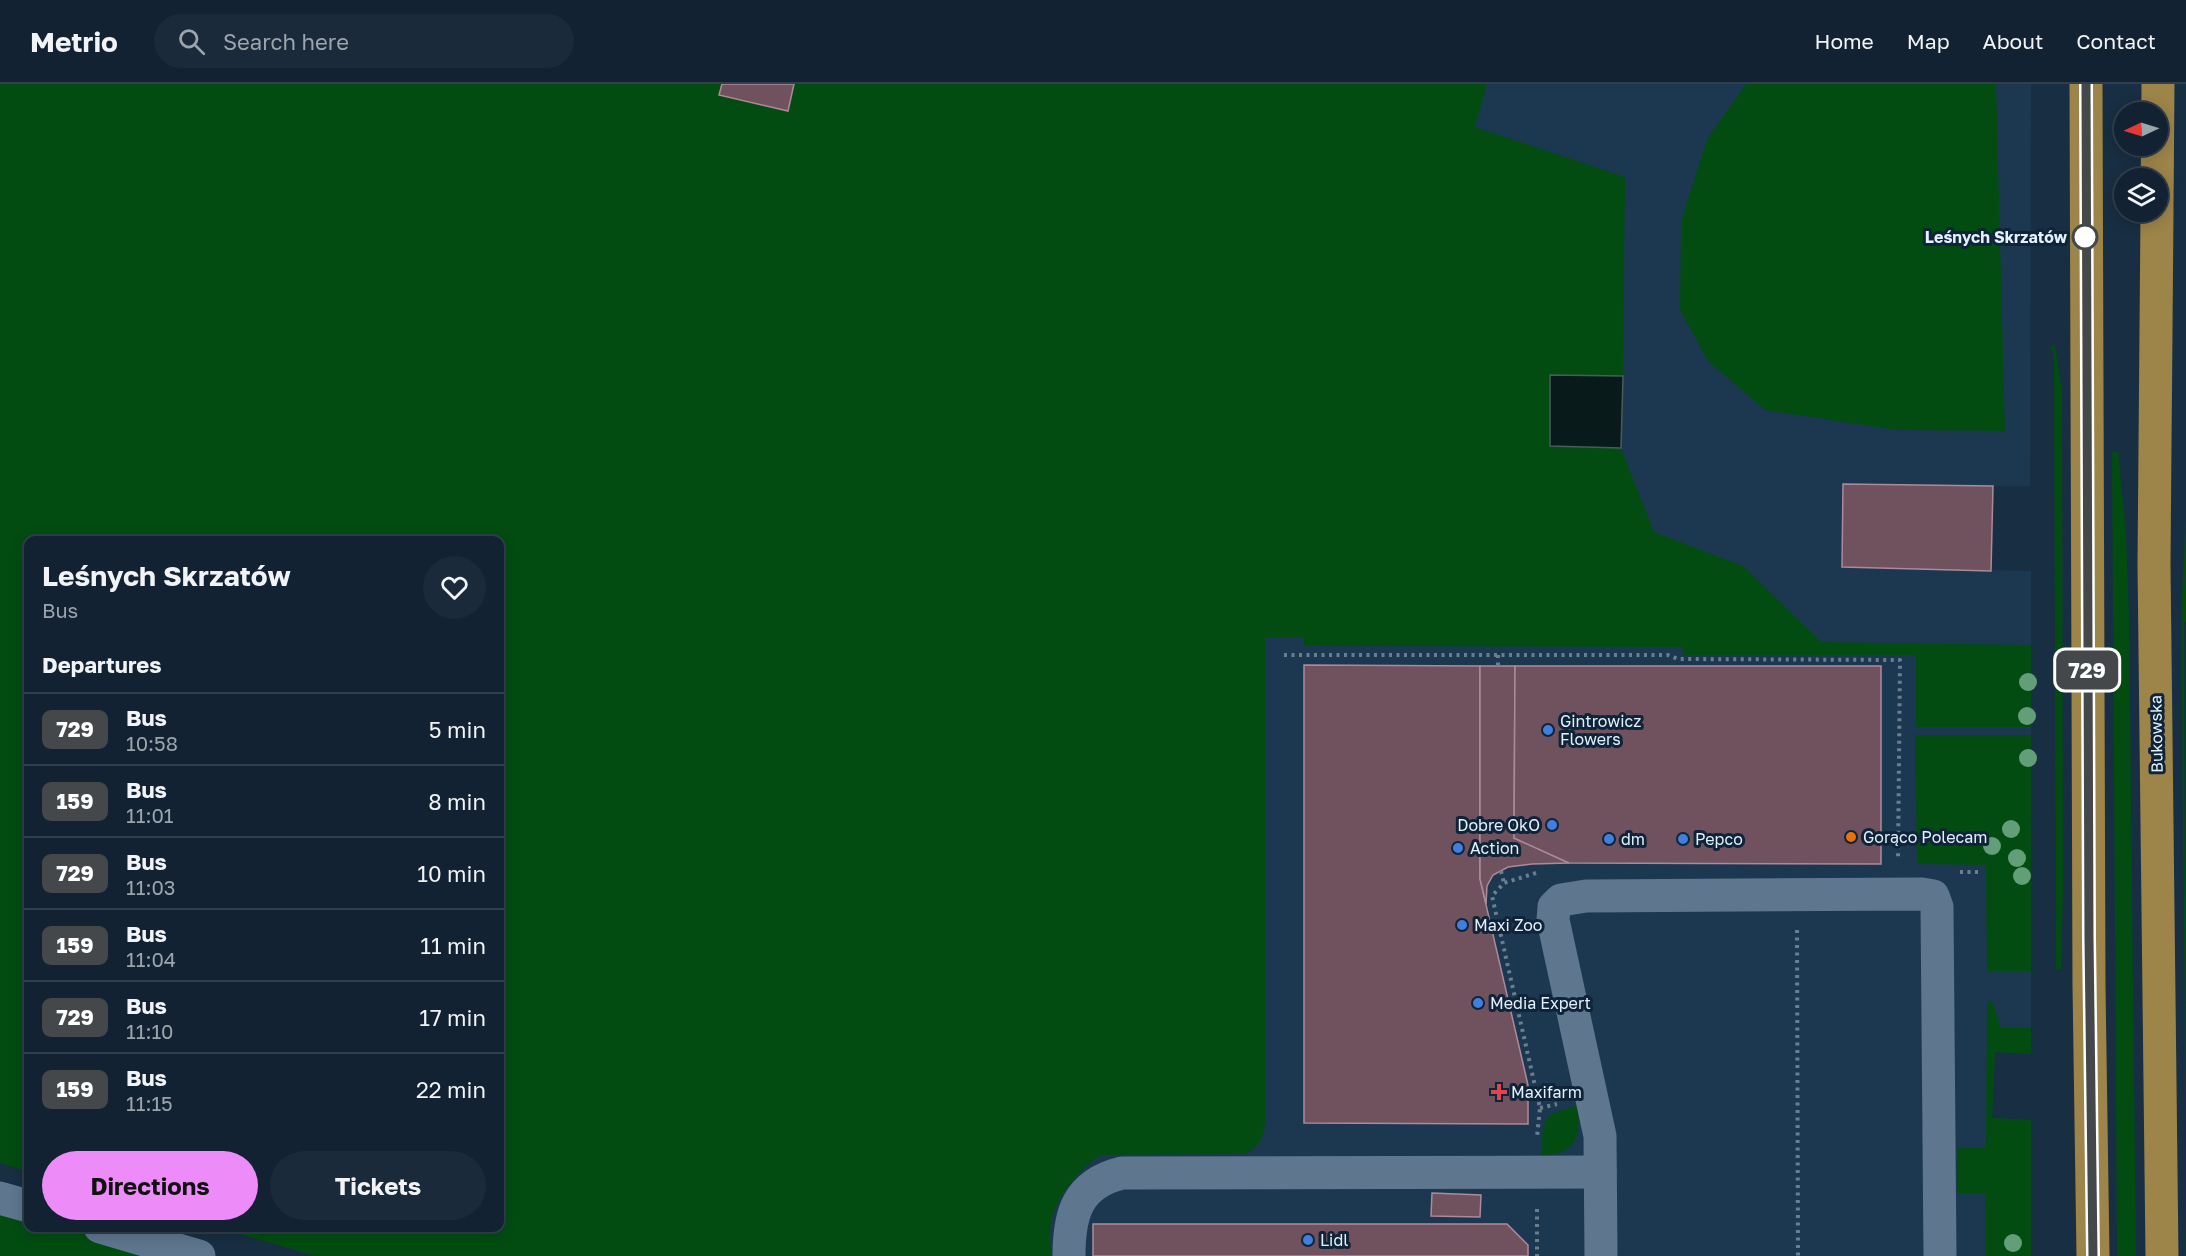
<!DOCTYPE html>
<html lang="en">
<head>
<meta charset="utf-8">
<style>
  body { margin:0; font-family:"Golos Text",sans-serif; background:#1b2a3a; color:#f1f3f6; height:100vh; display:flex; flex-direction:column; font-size:22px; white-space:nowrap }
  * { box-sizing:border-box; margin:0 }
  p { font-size:20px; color:#9ca4ac }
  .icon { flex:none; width:33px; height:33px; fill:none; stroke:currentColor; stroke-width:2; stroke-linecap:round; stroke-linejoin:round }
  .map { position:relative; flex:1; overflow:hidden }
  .details { position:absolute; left:24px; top:452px; width:480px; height:696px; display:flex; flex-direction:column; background:#122232; border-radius:12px; box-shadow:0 3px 15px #0003,0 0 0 2px #313f4d }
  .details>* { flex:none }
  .badge { padding:0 12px; border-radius:9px; font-size:21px; line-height:39px }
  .needle { width:39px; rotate:266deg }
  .buttons { position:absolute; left:2114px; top:18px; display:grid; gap:12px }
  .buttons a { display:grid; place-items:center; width:54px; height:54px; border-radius:50%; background:#122232; box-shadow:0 3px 15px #0003,0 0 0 2px #313f4d; font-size:30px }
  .map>.badge { position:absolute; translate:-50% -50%; box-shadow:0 0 0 3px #fff }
  h2 { padding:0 18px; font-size:22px; line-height:54px }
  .round { display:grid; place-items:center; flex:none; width:63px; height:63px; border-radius:32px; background:#1b2a3a }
  .summary { display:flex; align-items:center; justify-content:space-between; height:102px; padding:0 18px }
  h1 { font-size:28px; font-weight:700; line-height:45px }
  .primary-button { display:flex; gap:12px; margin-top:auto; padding:12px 18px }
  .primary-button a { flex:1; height:69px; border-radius:36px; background:#ed8cf9; color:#111; font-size:24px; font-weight:700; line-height:69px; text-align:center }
  .primary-button a+a { background:#1b2a3a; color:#f1f3f6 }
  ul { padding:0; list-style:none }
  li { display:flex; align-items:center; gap:18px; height:72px; padding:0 18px; border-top:2px solid #313f4d }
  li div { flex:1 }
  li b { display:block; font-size:22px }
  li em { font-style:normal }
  li .badge { min-width:66px; font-weight:700; text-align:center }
  header { display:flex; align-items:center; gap:36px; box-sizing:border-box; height:84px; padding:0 30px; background:#122232; border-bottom:2px solid #313f4d }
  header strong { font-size:28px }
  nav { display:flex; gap:33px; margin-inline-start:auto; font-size:21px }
  .search { width:420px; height:54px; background:#1b2a3a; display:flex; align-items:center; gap:15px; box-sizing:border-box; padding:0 21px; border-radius:33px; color:#9ca4ac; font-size:22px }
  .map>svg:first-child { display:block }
  .built { fill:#1c3851 }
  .green { fill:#024c12 }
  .water { fill:#091a1b; stroke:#4a5a5f; stroke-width:1.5 }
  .building { fill:#70515e; stroke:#ad8a99; stroke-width:1.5 }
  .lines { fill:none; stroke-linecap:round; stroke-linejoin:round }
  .path { stroke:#6b7e8f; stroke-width:4; stroke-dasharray:3 4.5; stroke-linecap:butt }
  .minor { stroke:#5e768e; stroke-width:33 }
  .major { stroke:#9d8448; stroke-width:33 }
  .tree { fill:#629e77 }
  .line-casing { stroke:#fff; stroke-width:14 }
  .line { stroke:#45484a; stroke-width:9 }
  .stop-dot { fill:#fff; stroke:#45484a; stroke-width:3 }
  .shop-dot { fill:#3f7fe0; stroke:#0f2438; stroke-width:2 }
  .food-dot { fill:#e8710a; stroke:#0f2438; stroke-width:2 }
  .health-dot { fill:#e0444e; stroke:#0f2438; stroke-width:2 }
  .labels { text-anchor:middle; stroke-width:6; stroke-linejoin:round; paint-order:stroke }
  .stop-label { font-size:16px; font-weight:bold; fill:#e3f1fe; stroke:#0f2438; text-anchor:end }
  .poi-label { font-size:16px; fill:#e3f1fe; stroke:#0f2438; text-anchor:start }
  .street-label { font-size:16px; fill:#e3f1fe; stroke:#0f2438 }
</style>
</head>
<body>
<header>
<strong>Metrio</strong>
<div class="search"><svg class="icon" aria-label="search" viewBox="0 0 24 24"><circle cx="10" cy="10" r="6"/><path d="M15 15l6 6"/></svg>Search here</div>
<nav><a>Home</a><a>Map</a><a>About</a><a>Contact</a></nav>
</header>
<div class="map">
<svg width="2186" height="1172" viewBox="0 0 2186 1172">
  <rect width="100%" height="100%" fill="#182e42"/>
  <polygon class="built" points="1223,0 2031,0 2030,402 1993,402 1991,486 2031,487 2031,970 1995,968 1992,1034 2031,1036 2031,1172 923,1172 921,1065"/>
  <g class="green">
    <path d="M0,0H1487L1475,43L1625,93L1623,292L1551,291L1550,362L1621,364L1654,448L1743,482L1821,558L2031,561V643H1916V571H1683V563L1304,562L1303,553H1265V1039C1263,1056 1259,1063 1244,1070L1099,1071C1078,1089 1056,1111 1051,1139C1049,1149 1051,1161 1051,1172H315L216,1143H500V456H28V1088L0,1079Z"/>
    <polygon points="1746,0 1996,0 2005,347 1897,346 1765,326 1708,277 1680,226 1681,138 1707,55"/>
    <polygon points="2051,262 2055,262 2062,307 2063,807 2061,885 2056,885 2054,275"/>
    <polygon points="2118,367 2126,449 2129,535 2136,1172 2117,1172 2112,368"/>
    <polygon points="2186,433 2186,538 2184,538 2186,1064 2181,528"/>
    <polygon points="1915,651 2031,651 2031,887 1987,887 1986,781 1917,780"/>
    <polygon points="1987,917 1992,917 2001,944 2031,944 2031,970 1995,968 1992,1034 2031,1036 2031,1172 1986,1172 1985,1109 1957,1109 1957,1064 1986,1064"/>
    <path d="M1577,1022C1582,1052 1576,1071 1542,1071C1543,1034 1540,1031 1577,1022Z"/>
    <polygon points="0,1124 28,1133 28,1143 62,1143 159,1172 0,1172"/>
  </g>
  <polygon class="water" points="1550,291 1623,292 1621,364 1550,362"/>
  <g class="building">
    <polygon points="722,0 794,0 788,27 719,11"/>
    <polygon points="1843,400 1993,402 1991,487 1842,483"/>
    <polygon points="1304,581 1480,582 1480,795 1528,1001 1528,1040 1304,1039"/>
    <polygon points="1480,582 1515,582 1514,754 1569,779 1532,780 1508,783 1493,791 1487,802 1486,820 1480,795"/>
    <polygon points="1515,582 1881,582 1881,780 1569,779 1514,754"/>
    <polygon points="1432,1109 1481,1111 1480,1133 1431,1132"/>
    <polygon points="1093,1140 1507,1140 1528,1161 1528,1172 1093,1172"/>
  </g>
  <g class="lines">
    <g class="path">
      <polyline points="1284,571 1668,571 1678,575 1900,576 1898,775"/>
      <polyline points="1498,571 1498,582"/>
      <polyline points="1501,787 1504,799"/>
      <polyline points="1960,788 1980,788"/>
      <polyline points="1536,789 1504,799 1492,812 1540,1024 1537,1053"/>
      <polyline points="1797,846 1798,1172"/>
      <polyline points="1540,1024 1557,1020"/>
      <polyline points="1537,1125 1537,1172"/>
    </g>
    <g class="minor">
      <polyline points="0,1114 28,1122"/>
      <polyline points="100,1143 199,1172"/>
      <path d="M1069,1172C1069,1130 1077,1100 1122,1089L1600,1088"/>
      <polyline points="1601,1172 1600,1052 1553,836 1554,823 1561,816 1586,812 1922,810 1933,812 1937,823 1940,1172"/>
    </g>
    <g class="major">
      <polyline points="2086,0 2089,902 2093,1172"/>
      <polyline points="2157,124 2158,0"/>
      <polyline points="2157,128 2154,480 2162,1172"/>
    </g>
  </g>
  <g class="tree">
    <circle cx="2028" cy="598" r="9"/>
    <circle cx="2027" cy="632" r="9"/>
    <circle cx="2028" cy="674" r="9"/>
    <circle cx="2011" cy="745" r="9"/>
    <circle cx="1992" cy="762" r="9"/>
    <circle cx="2017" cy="774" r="9"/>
    <circle cx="2022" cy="792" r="9"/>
    <circle cx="2013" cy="1159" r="9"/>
  </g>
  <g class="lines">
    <defs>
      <polyline id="line" points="2086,0 2089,854 2093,1172"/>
    </defs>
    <use href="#line" class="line-casing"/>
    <use href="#line" class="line"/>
  </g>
  <circle class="stop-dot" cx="2085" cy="153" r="12"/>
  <g class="shop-dot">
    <circle cx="1548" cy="646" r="6"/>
    <circle cx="1552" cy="741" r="6"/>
    <circle cx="1609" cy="755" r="6"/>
    <circle cx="1683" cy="755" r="6"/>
    <circle cx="1458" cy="764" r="6"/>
    <circle cx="1462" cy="841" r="6"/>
    <circle cx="1478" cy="919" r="6"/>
    <circle cx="1308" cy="1156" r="6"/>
  </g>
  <circle class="food-dot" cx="1851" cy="753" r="6"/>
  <path class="health-dot" d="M1496 999h6v6h6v6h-6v6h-6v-6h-6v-6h6z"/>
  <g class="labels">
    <g class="stop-label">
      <text x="2067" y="159">Leśnych Skrzatów</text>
    </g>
    <g class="poi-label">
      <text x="1560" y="643">Gintrowicz<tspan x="1560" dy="18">Flowers</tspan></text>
      <text x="1540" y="747" text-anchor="end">Dobre OkO</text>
      <text x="1863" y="759">Gorąco Polecam</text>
      <text x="1621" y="761">dm</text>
      <text x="1695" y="761">Pepco</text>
      <text x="1470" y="770">Action</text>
      <text x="1474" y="847">Maxi Zoo</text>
      <text x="1490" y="925">Media Expert</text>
      <text x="1511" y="1014">Maxifarm</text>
      <text x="1320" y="1162">Lidl</text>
    </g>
    <g class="street-label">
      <text transform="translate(2156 650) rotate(-91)" y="6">Bukowska</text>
    </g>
  </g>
</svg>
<div class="buttons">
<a><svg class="needle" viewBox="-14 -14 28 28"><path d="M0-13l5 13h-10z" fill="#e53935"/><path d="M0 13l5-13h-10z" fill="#9ca4ac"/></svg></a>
<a><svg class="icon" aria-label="layers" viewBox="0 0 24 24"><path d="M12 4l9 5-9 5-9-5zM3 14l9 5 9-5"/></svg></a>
</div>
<b class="badge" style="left:2087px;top:586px;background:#45484a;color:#fff">729</b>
<section class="details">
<div class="summary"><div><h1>Leśnych Skrzatów</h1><p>Bus</p></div><a class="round"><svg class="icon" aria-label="heart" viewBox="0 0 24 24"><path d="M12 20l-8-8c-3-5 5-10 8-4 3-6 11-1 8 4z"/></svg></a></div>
<h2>Departures</h2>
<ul>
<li><span class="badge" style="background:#45484a;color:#fff">729</span><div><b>Bus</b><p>10:58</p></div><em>5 min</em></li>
<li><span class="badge" style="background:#45484a;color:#fff">159</span><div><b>Bus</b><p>11:01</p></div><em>8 min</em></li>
<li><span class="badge" style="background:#45484a;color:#fff">729</span><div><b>Bus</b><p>11:03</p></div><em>10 min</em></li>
<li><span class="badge" style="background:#45484a;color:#fff">159</span><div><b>Bus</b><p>11:04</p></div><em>11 min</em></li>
<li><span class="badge" style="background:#45484a;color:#fff">729</span><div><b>Bus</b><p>11:10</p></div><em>17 min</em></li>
<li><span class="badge" style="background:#45484a;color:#fff">159</span><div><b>Bus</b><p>11:15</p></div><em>22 min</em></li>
</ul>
<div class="primary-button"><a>Directions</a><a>Tickets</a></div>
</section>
</div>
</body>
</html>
